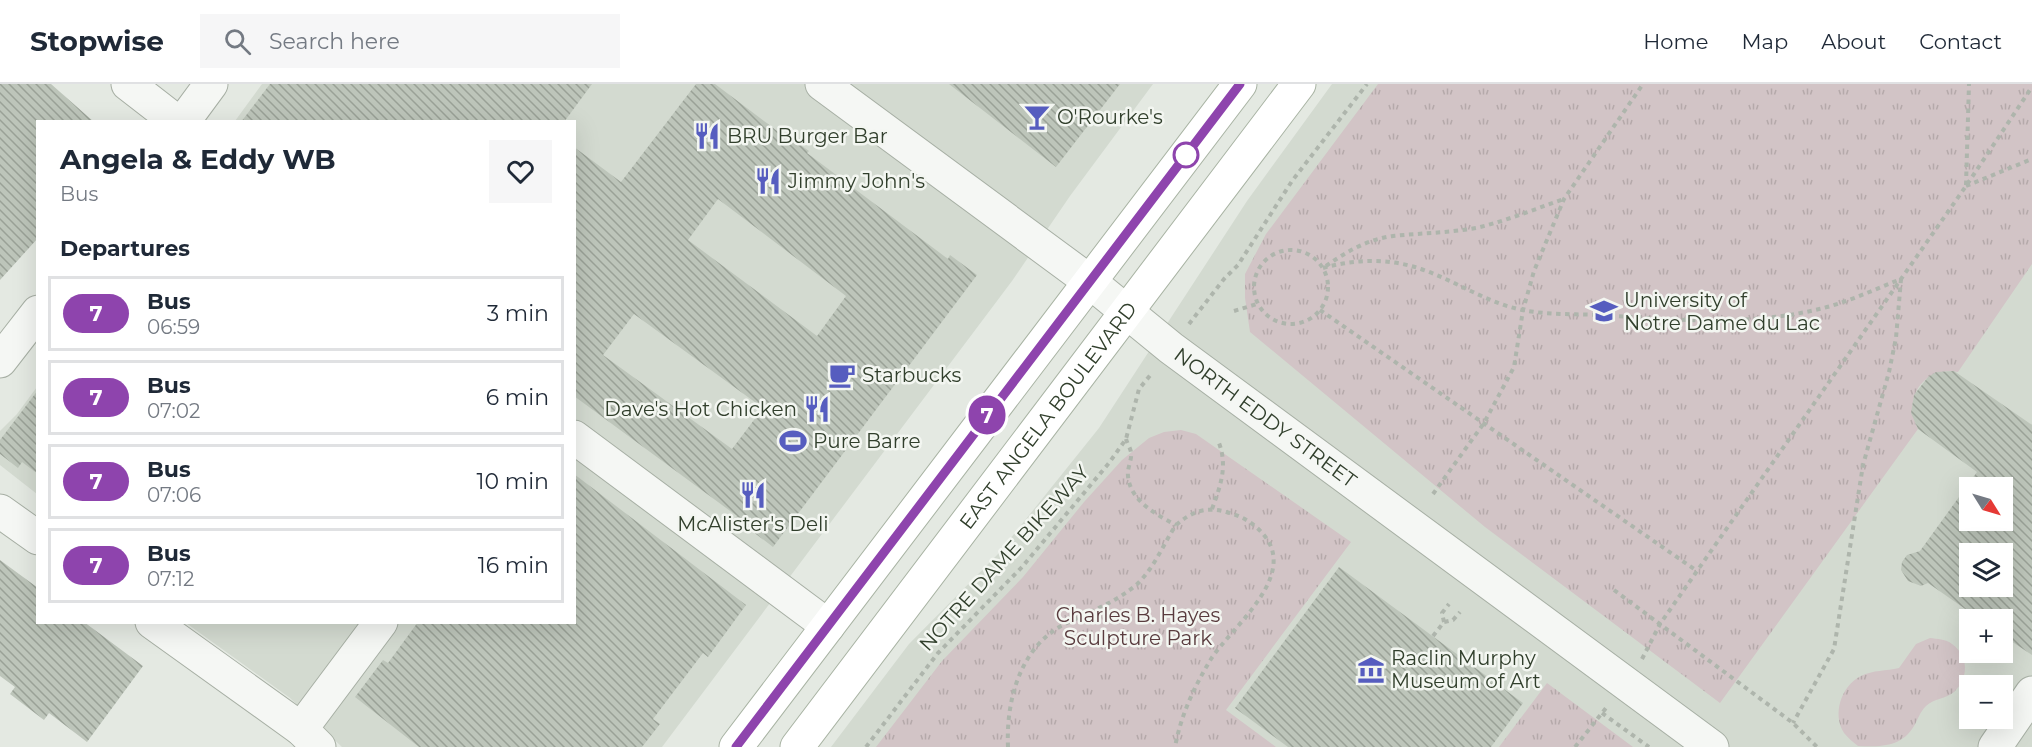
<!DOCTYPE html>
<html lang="en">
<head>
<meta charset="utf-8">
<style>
  body { margin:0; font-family:Montserrat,sans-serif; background:#f6f6f7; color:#1f2937; height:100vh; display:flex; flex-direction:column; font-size:22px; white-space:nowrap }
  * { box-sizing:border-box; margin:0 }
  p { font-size:20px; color:#747a83 }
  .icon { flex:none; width:33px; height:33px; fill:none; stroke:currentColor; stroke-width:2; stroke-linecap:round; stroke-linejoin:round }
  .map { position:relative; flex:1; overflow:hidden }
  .details { position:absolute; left:36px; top:36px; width:540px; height:504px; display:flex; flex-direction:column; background:#fff; border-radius:0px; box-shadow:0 6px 24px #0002 }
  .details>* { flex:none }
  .badge { padding:0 12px; border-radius:20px; font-size:21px; line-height:39px }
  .needle { width:39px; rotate:127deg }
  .fabs { position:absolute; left:1959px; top:393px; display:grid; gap:12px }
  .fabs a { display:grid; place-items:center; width:54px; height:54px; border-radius:0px; background:#fff; box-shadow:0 6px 24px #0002; font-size:30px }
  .map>.badge { position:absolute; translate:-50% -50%; box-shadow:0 0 0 3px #fff }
  h2 { padding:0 24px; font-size:22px; line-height:54px }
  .round { display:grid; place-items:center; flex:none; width:63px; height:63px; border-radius:0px; background:#f6f6f7 }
  .headline { display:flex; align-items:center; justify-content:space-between; height:102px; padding:0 24px }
  h1 { font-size:28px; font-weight:700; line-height:45px }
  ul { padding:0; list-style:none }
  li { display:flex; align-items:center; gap:18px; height:75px; margin:0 12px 9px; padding:0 12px; border:3px solid #e0e1e3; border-radius:0px }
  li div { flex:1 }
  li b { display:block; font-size:22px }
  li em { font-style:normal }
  li .badge { min-width:66px; font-weight:700; text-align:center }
  header { display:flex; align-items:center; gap:36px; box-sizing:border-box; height:84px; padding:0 30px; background:#fff; border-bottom:2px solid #e0e1e3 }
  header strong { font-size:28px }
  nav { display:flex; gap:33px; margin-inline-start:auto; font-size:21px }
  .search { width:420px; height:54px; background:#f6f6f7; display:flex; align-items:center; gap:15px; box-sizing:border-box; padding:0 21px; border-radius:0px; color:#747a83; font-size:22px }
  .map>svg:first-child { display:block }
  .built { fill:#d3dad0; fill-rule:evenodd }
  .park { fill:url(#park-tufts) }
  .building { fill:url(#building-back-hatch); fill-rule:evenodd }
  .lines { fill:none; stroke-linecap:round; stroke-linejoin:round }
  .minor-casing { stroke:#a7afa4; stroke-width:35 }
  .major-casing { stroke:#a8b3a3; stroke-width:35 }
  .path { stroke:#aeb5ac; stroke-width:4; stroke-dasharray:4.5 4.5; stroke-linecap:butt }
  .minor { stroke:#f5f7f4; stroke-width:33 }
  .major { stroke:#fff; stroke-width:33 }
  .line-casing { stroke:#fff; stroke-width:14 }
  .line { stroke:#8e44ad; stroke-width:9 }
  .stop-dot { fill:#fff; stroke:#8e44ad; stroke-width:3 }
  .labels { text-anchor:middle; stroke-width:5; stroke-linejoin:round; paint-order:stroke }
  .poi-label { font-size:20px; fill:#313f2c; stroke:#f3f6f1; text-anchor:start }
  .street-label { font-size:20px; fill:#313f2c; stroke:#f3f6f1 }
  .park-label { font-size:20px; fill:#593b3e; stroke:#f3f6f1 }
</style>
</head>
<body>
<header>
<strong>Stopwise</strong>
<div class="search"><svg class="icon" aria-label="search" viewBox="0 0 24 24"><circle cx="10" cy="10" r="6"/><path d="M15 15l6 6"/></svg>Search here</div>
<nav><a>Home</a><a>Map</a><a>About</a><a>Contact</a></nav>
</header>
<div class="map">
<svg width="2032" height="663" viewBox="0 0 2032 663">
  <defs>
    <pattern id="park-tufts" width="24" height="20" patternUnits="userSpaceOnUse" patternTransform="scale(1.5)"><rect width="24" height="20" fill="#d2c4c6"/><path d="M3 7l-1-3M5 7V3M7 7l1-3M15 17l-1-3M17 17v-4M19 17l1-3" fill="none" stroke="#b5a9aa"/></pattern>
    <pattern id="building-back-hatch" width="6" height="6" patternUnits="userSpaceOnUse" patternTransform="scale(1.5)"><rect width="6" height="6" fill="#bdc5ba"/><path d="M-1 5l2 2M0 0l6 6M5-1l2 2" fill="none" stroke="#9aa197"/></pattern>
  </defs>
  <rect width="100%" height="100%" fill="#e4e9e2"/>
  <g class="built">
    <polygon points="262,0 1153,0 1070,112 1012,197 662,663 342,663 290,614 186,539 574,538 574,38 235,37"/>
    <path d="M1332,0H2032V663H831L909,560L998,470L1099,344L1247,117ZM1970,404H2002V436H1970ZM1970,470H2002V502H1970ZM1970,536H2002V568H1970ZM1970,602H2002V634H1970Z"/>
    <polygon points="37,303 37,410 0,381 0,347 17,330"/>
  </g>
  <g class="park">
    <path d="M1378,0H2032V180L1958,288C1923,282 1902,315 1918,345L1720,619L1485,443L1250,248L1245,214V190L1266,150Z"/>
    <polygon points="1181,346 1196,350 1351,458 1226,626 1276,663 876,663 942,577 1023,493 1084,418 1122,376 1149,354 1164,348"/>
    <path d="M1930,554C1937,555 1946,555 1952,560C1969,572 1969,594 1954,608C1946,615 1934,614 1926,622C1920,628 1918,635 1914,642C1902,663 1880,663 1858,662C1853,658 1848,654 1844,649C1832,630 1841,602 1861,592C1873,586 1886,587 1899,584L1916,560Z"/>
    <polygon points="1547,599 1633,663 1499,663"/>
  </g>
  <g class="building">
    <polygon points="0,0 51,0 94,38 38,38 38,154 0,196"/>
    <polygon points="270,0 592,0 564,38 241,38"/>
    <path d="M696,0H715L781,50L782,48L809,67L807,69L948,175L950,171L977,191L773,463L735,434L737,432L574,312V63L621,98ZM718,115L846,212L817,252L688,156ZM634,230L763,324L732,365L603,271Z"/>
    <polygon points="949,0 1120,0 1056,83"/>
    <path d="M1954,287L2032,341V571L2002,551V536H1981L1928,499L1921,502L1908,497L1901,486L1902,478L1907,471L1920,467L1977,388L1918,345L1911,329L1914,311L1928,293L1936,288ZM1970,404H2002V436H1970ZM1970,470H2002V502H1970Z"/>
    <polygon points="38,306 38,390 22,378 18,384 0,370 0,356"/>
    <polygon points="574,390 746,521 708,573 703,569 653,635 660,640 642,663 419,663 355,613 383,576 388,579 418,538 574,538"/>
    <polygon points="0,476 38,504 38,538 84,538 143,582 87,658 49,629 44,636 10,610 15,603 0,592"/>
    <polygon points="1339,483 1523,619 1491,663 1288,663 1235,624"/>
  </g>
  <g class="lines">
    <defs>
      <g id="minor">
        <polyline points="128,0 177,38"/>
        <path id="s1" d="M822,0L1089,197L1171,264L1712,663"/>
        <polyline points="183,38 211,0"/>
        <polyline points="0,277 38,228"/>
        <polyline points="574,353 828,542"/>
        <polyline points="0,427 38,454"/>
        <polyline points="152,538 301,645 319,663"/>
        <polyline points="301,645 381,538"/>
        <polyline points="1995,663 2032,609"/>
      </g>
      <g id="major">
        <polyline points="736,663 1240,0"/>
        <path id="s2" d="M797,663L1299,0"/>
      </g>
    </defs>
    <use href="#minor" class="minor-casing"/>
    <use href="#major" class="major-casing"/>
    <g class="path">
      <polyline points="1966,101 1969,0"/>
      <polyline points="1966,102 2032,75"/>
      <circle cx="1291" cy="203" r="37"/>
      <path d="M1326,182C1346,168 1368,155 1393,152C1421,149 1448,149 1476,144C1506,137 1535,125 1564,115"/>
      <path d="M1323,184C1355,175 1389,174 1421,185C1456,197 1485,218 1522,226C1548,231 1576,230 1603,231C1674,236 1746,242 1815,226C1844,220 1873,206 1901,195L1896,254L1889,288L1863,381L1834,565L1793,639"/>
      <polyline points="1320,226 1697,487"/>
      <polyline points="1234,227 1257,220"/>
      <polyline points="1189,240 1224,195 1238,181 1292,97 1367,0"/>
      <path d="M1126,355C1127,359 1131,365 1131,369C1132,376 1127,384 1128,392C1130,417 1157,431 1176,441"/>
      <polyline points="1433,410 1484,339 1514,283 1523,226 1534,187 1564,115 1643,0"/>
      <path d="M1212,425C1220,403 1228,383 1219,359"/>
      <polyline points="1614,506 1793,639 1817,663"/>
      <polyline points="1444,538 1442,529 1449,520"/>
      <polyline points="1433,552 1444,538 1453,536 1460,528"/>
      <polyline points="1642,575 1660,540 1966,102 2032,3"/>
      <polyline points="1602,629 1649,663"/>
      <polyline points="866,663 938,569 1022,483 1109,379 1126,355 1139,305 1152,289"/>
      <path d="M1008,663C1006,618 1019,566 1061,542C1084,530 1110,521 1131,505C1152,490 1162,462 1176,441C1191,428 1206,422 1226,428C1243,432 1257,441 1267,455C1294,496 1231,544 1211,575C1194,603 1181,631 1175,663"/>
      <polyline points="1575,663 1606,624"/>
    </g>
    <use href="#minor" class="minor"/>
    <use href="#major" class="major"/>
  </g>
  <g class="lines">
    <defs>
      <polyline id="line" points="736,663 1240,0"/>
    </defs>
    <use href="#line" class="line-casing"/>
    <use href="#line" class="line"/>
  </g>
  <defs>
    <symbol id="bar-bare" viewBox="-9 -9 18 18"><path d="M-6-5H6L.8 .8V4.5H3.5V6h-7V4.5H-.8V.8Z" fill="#565dbf" stroke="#f3f6f1" stroke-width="2.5" paint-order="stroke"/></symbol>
    <symbol id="restaurant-bare" viewBox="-9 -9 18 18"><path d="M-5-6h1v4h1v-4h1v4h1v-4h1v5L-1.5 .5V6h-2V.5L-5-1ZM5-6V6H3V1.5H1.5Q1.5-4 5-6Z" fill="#565dbf" stroke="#f3f6f1" stroke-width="2.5" paint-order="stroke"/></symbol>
    <symbol id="university-bare" viewBox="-9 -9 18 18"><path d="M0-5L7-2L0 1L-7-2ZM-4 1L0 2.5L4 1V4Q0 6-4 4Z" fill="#565dbf" stroke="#f3f6f1" stroke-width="2.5" paint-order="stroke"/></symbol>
    <symbol id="cafe-bare" viewBox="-9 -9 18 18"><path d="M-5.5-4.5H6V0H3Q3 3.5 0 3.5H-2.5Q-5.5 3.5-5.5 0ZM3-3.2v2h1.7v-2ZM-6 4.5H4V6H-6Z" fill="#565dbf" stroke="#f3f6f1" stroke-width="2.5" paint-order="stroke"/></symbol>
    <symbol id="stadium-bare" viewBox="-9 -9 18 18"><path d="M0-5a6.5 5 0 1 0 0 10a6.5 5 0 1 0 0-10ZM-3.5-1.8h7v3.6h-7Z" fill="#565dbf" stroke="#f3f6f1" stroke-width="2.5" paint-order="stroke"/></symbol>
    <symbol id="museum-bare" viewBox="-9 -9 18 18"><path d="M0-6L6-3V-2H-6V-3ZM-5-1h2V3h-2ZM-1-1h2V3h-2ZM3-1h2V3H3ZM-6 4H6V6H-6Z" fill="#565dbf" stroke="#f3f6f1" stroke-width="2.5" paint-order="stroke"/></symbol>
  </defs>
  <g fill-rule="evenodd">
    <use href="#bar-bare" x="1018" y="14" width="38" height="38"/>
    <use href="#restaurant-bare" x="688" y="33" width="38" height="38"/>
    <use href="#restaurant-bare" x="749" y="78" width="38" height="38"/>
    <use href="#university-bare" x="1585" y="208" width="38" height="38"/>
    <use href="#cafe-bare" x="823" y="272" width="38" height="38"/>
    <use href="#restaurant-bare" x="798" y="306" width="38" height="38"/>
    <use href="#stadium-bare" x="774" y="338" width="38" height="38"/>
    <use href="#restaurant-bare" x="734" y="392" width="38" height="38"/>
    <use href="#museum-bare" x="1352" y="567" width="38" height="38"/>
  </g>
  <circle class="stop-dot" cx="1186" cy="71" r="12"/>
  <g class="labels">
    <g class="poi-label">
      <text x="1057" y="40">O'Rourke's</text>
      <text x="727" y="59">BRU Burger Bar</text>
      <text x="788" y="104">Jimmy John's</text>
      <text x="1624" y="223">University of<tspan x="1624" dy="23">Notre Dame du Lac</tspan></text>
      <text x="862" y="298">Starbucks</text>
      <text x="797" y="332" text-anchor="end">Dave's Hot Chicken</text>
      <text x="813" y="364">Pure Barre</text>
      <text x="753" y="447" text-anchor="middle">McAlister's Deli</text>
      <text x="1391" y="581">Raclin Murphy<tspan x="1391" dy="23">Museum of Art</tspan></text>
    </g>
    <g class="street-label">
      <text dy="7" stroke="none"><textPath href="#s2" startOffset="416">EAST ANGELA BOULEVARD</textPath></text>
      <text dy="7" stroke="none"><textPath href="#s1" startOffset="555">NORTH EDDY STREET</textPath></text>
      <text transform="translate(1004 474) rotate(-48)" y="7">NOTRE DAME BIKEWAY</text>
    </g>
    <g class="park-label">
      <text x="1138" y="538">Charles B. Hayes<tspan x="1138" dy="23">Sculpture Park</tspan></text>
    </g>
  </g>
</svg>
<div class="fabs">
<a><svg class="needle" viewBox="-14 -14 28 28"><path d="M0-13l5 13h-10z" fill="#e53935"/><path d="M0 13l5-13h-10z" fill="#747a83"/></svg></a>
<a><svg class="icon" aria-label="layers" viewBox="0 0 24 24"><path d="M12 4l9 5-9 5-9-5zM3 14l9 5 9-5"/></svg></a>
<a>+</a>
<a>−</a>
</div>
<b class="badge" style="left:987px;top:331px;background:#8e44ad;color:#fff">7</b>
<section class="details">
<div class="headline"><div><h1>Angela &amp; Eddy WB</h1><p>Bus</p></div><a class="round"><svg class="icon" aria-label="heart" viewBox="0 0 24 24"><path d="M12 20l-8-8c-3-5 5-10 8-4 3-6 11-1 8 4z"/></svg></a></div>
<h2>Departures</h2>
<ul>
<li><span class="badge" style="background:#8e44ad;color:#fff">7</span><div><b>Bus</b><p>06:59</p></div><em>3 min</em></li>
<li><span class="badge" style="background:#8e44ad;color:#fff">7</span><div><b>Bus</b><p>07:02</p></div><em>6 min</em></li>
<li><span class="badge" style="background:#8e44ad;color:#fff">7</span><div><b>Bus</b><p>07:06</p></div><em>10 min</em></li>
<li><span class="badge" style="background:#8e44ad;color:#fff">7</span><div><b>Bus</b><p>07:12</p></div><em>16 min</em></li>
</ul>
</section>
</div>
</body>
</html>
